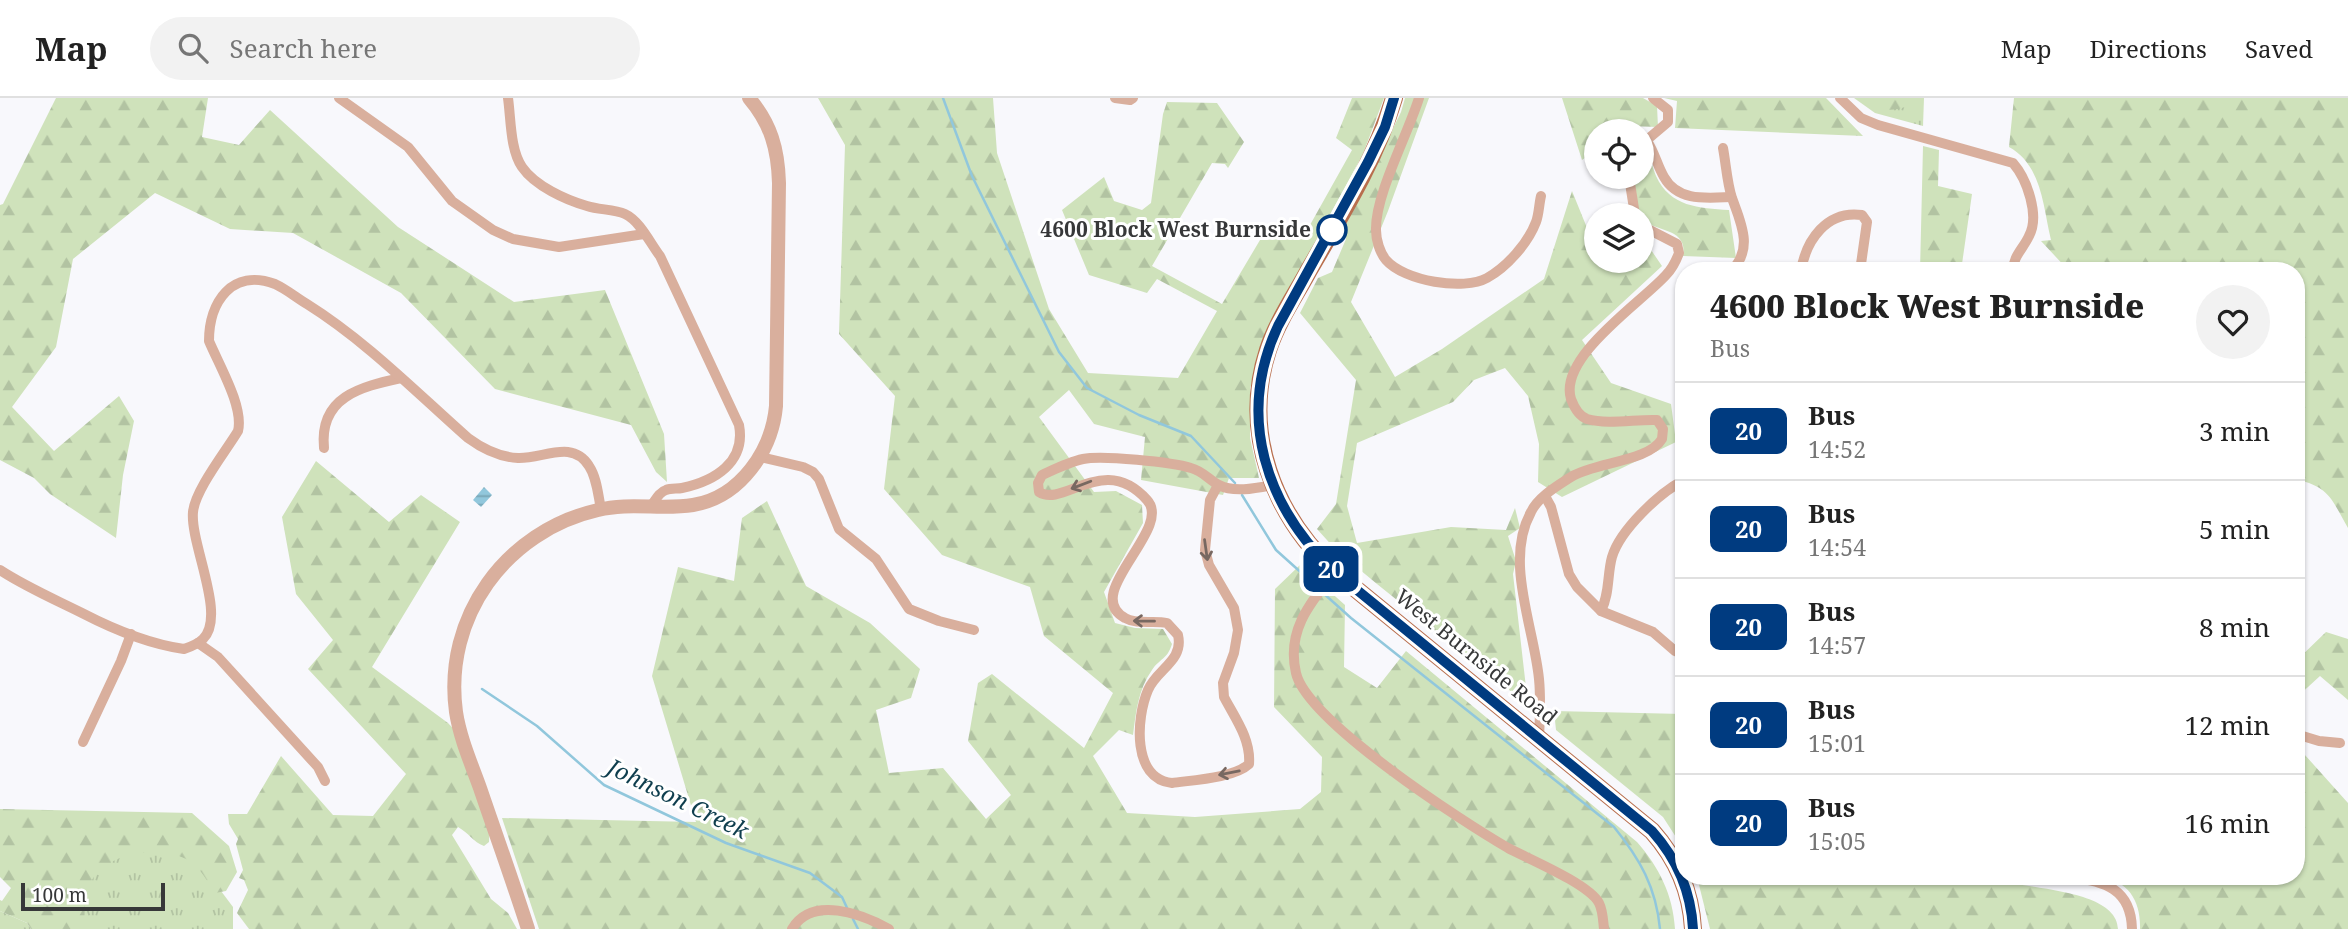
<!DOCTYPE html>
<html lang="en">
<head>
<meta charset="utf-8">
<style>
  body { margin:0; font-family:"Noto Serif",serif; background:#f2f2f2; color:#222; height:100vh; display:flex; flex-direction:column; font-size:26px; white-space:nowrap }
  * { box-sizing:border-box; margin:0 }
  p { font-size:23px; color:#767676 }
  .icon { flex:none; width:38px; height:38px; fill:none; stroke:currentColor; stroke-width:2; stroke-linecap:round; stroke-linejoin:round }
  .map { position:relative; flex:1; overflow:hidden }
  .details { position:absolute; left:1675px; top:164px; width:630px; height:623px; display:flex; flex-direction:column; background:#fff; border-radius:28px; box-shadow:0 2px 5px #0004 }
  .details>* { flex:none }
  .badge { padding:0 14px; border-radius:10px; font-size:24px; line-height:46px }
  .tools { position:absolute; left:1584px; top:21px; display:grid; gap:14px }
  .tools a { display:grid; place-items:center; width:70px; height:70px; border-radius:50%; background:#fff; box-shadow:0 2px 5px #0004; font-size:35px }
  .scale { position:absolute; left:21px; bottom:18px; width:144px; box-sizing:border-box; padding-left:7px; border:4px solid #373839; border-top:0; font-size:19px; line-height:24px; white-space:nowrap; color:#373839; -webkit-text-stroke:5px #fff; paint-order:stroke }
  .map>.badge { position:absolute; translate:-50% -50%; box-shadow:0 0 0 4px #fff }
  .round { display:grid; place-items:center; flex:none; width:74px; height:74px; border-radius:37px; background:#f2f2f2 }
  .head { display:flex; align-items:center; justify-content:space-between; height:119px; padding:0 35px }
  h1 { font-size:33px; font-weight:800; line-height:52px }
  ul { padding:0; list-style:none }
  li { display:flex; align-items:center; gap:21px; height:98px; padding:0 35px; border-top:2px solid #e0e0e0 }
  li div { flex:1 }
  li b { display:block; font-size:26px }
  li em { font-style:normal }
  li .badge { min-width:77px; font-weight:700; text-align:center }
  header { display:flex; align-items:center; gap:42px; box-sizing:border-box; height:98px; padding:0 35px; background:#fff; border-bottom:2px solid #e0e0e0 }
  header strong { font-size:33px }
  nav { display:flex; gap:38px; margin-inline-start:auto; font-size:24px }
  .search { width:490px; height:63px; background:#f2f2f2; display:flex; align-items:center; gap:18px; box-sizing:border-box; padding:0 24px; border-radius:38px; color:#767676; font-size:26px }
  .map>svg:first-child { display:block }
  .grass { fill:url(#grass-tufts) }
  .forest { fill:url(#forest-firs) }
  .water { fill:url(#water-rules) }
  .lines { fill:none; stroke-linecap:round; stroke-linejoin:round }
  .stream { stroke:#91c7dc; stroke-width:2.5 }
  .minor { stroke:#d9af9d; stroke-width:10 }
  .tertiary { stroke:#d9af9d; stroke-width:14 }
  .primary { stroke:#b86e4e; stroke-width:18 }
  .oneway { stroke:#786861 }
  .line-casing { stroke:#fff; stroke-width:16 }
  .line { stroke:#003b80; stroke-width:10 }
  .stop-dot { fill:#fff; stroke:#003b80; stroke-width:3.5 }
  .labels { text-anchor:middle; stroke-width:6; stroke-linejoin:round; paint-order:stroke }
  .stop-label { font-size:21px; font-weight:bold; fill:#373839; stroke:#fff; text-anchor:end }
  .street-label { font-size:21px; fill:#373839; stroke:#fff }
  .water-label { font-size:23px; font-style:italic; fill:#0f3e4e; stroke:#fff }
</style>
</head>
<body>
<header>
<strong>Map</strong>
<div class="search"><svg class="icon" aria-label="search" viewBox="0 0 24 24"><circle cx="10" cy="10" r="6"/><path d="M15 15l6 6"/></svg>Search here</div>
<nav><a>Map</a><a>Directions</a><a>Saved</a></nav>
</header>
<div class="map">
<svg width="2348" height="831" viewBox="0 0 2348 831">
  <defs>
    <pattern id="grass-tufts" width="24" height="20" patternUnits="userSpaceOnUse" patternTransform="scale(1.75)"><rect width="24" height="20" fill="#cfe2bb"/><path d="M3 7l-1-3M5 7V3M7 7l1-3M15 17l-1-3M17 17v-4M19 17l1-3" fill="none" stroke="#b2c3a2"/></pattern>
    <pattern id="forest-firs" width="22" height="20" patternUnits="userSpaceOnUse" patternTransform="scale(1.75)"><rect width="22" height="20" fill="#cfe2bb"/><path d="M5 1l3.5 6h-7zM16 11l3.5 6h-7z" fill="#b2c3a2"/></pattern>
    <pattern id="water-rules" width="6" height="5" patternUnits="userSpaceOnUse" patternTransform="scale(1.75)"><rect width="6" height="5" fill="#91c7dc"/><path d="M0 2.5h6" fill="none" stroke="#77a3b3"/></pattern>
  </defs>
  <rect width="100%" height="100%" fill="#f8f8fc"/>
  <g class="grass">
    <polygon points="1854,0 1924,0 1923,28 1875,15"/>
    <polygon points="127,745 194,757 233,809 233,831 76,831 77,781"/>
    <polygon points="0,813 27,825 31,831 0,831"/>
  </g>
  <g class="forest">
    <polygon points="56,0 208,0 202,39 239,47 270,12 398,129 514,204 605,192 664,336 667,384 656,374 631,327 495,291 401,195 293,135 230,131 155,95 73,161 56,249 12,309 54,353 119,298 134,323 123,377 116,440 50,396 34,380 0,362 0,107 3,106"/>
    <path d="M818,0H993L997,55L1049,211L1088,275L1178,280L1217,213L1157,181L1147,195L1089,177L1062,112L1104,79L1114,103L1142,112L1151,105L1163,16L1167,4L1217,5L1244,44L1228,70L1225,66L1212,65L1152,168L1222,206L1260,142L1310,127L1352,52L1336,40L1352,0H1384L1363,56L1272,224L1250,290V340L1259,380H1229L1223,397L1141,382L1145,339L1094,326L1069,292L1039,319L1094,394L1116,393L1142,407L1143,425L1104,494L1115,525L1135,530L1163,531L1172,546C1167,562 1160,560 1152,572C1138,592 1136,614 1133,637L1119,632L1093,658L1127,715L1195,719L1300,711L1321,694L1322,659L1274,609L1275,491L1300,467L1345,507L1344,569L1377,590L1406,553L1637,744C1659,769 1673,797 1675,831H539L502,720L696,724L652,578L678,469L734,483L742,420L767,403L806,488L870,525L920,571L911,600L876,612L889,675L943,670L986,721L1011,697L968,643L978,585L992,576L1084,650L1113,595L1044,538L1030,489L942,457L884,391L895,298L839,236L845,47Z"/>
    <polygon points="1405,0 1429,0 1388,113 1351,204 1395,279 1442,251 1544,181 1572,93 1596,152 1596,163 1600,163 1603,168 1613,163 1642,163 1642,149 1647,146 1662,168 1582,242 1611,285 1671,306 1676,344 1562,399 1538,384 1539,346 1528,298 1505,270 1474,282 1453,304 1357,345 1347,408 1357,445 1451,429 1506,432 1515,410 1520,430 1508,438 1516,463 1513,476 1528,607 1377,486 1336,452 1317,431 1336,406 1356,282 1300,215 1318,180 1332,174 1346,141 1346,126 1401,14"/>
    <polygon points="1562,0 1643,0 1657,8 1658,29 1628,28 1621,33 1596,33 1596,52 1582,62"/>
    <polygon points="1664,0 1826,0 1863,38 1675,30 1677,3"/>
    <path d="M1856,0H1920C1901,17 1876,14 1856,0Z"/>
    <path d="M2014,0H2348V430C2331,401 2331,390 2296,381V173H2138L2129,170L2109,173H2069L2041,143L2051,142C2043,109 2042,67 2009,49Z"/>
    <path d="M1643,46C1649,57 1652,67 1656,78C1670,109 1699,110 1729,112L1736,160L1683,158C1688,130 1657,134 1642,122V117H1638L1634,79H1642Z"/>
    <polygon points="1923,48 1939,52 1938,88 1972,96 1962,166 1964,173 1920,173"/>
    <path d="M316,363L389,424L421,397L460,424L372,569L448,625L462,640L490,720L489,744L484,748C473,744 469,735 458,729L452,737L491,801L508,815L517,831H249L237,815L248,792L244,782L239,780L243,772L236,746L238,741L229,726L228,716H247L281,658L333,717L373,718L406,676L308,571L333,542L296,496L282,419Z"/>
    <polygon points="2326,534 2348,541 2348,602 2320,578 2296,600 2296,563"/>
    <polygon points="1554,613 1683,616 1683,750 1663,719 1556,632"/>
    <path d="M2296,647L2348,705V831H2140C2141,804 2129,783 2101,779H2296Z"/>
    <path d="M0,711L192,715L229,748L237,774L226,793L215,795C209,786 203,775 196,768C172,744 108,752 92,782C84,796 84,816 85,831H31L27,825L0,813V802L2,803L11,790L0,779Z"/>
    <path d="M1697,779H1983C2012,791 2117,788 2118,831H1710Z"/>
  </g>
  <polygon class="water" points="484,389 492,397 481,409 473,402"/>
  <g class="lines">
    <g class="stream">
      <polyline points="943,0 972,78 1059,254 1087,290 1139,317 1191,338 1235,385"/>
      <polyline points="1242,397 1276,452 1315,487"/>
      <path d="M1322,494L1351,520L1614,729C1640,761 1656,789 1660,831"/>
      <polyline points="482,591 537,628 604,687 726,745 810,775 842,799 848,812"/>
      <polyline points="853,821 858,831"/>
    </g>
    <g class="minor">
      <polyline points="339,0 408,49 452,103 493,132 513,141 559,149 644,136"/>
      <path d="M508,0C511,21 510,51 522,69C535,88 566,102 587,108C599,112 614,111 625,116C640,123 650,145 660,158L739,327C746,364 715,383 682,390C677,391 671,390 666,392C659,394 655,403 651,408"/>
      <polyline points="1115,0 1130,2 1133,0"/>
      <path d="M1419,0C1408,36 1375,97 1376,132C1376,142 1380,155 1386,162C1404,183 1464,193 1487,180C1507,169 1528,145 1536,124C1539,116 1539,106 1541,98"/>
      <path d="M1840,0L1861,20L1878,27L2013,65C2027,81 2040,118 2029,138C2023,151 2013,158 2013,173"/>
      <path d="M1647,43C1655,55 1657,67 1664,79C1678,104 1707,100 1731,99"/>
      <polyline points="1642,46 1668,24 1668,12 1653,0"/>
      <path d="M1723,50C1726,66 1727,85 1732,100C1741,125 1754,151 1731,173"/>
      <polyline points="1629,79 1635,117"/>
      <path d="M1801,173C1806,142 1827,112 1862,117L1867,124L1860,173"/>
      <path d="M324,350C319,299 360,289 401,280"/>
      <polyline points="761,359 803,369 813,374 819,381 839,431 876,461 909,511 939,523 974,532"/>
      <path d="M1218,387L1210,402L1205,452L1209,467L1234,510L1238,532L1234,555L1223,585L1224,599C1235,620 1251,641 1249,666C1234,680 1193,682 1172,685C1132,681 1136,620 1148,592C1157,571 1184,563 1178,537L1167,525C1154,522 1137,527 1125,520C1080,496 1174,431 1147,402C1104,354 1064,410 1039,394L1038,385L1042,377C1055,371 1069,364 1083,361C1102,357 1172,364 1191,370C1203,373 1209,382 1219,387C1234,395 1257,390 1273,387"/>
      <polyline points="1545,398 1551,409 1569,476 1577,489 1601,513 1653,534 1675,553 1684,557"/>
      <path d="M0,472C26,489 54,501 82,515C113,531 148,546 184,551C190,549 198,546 203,541C227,518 190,446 193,414C195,392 226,353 238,333C244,309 219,267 209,243C209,204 232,170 275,186C286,191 297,200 307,206C366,243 416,294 468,340C483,351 499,359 518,360C543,361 572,341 589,368C597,380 598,397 601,411"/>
      <path d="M1335,474C1311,504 1286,532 1296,575C1307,623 1463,724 1508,750C1529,761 1589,786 1599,805C1603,813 1603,822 1604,831"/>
      <path d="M1601,513C1610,495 1607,477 1612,459C1620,432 1659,395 1684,382"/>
      <polyline points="198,545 218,559 318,669 325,683"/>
      <polyline points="2296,636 2319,643 2340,645"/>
      <path d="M1539,640C1540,620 1541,601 1539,581C1534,529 1504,463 1531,414C1538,399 1557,388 1571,379C1595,364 1648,364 1662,341L1663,331L1657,322C1636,321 1608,327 1587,321C1579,318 1574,309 1571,301C1558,259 1642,204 1666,177C1672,171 1676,163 1679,155L1677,146L1642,128"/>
      <polyline points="83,644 121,563 131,536"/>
      <path d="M2070,779C2105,783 2131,791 2132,831"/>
      <path d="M792,831C812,797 862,816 889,831"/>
    </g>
    <path class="tertiary" d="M528,831C513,784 496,737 480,690C471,665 460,640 456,614C443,519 506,433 598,412C629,404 662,412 693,407C741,399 772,352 776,308L779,85C778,51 771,26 749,0"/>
    <path class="primary" d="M1394,0C1376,61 1341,117 1309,172C1295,198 1277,224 1268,252C1241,335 1274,417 1335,474L1652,733C1677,761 1691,794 1693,831"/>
  </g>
  <defs><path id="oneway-shaft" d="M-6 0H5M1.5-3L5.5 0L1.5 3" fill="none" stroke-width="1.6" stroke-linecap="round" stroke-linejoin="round" transform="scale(1.75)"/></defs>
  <g class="oneway">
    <use href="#oneway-shaft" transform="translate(1081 387) rotate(159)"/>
    <use href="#oneway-shaft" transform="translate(1206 452) rotate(82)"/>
    <use href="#oneway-shaft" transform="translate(1144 523) rotate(-179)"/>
    <use href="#oneway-shaft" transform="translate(1229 675) rotate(169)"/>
  </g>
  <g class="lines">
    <defs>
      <path id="line" d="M1394,0L1385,29L1368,64L1278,228C1236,318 1265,408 1335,474L1652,733C1677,761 1691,793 1693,831"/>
    </defs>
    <use href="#line" class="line-casing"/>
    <use href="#line" class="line"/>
  </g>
  <circle class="stop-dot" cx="1332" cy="132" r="14"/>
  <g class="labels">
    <g class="stop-label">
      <text x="1311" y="139">4600 Block West Burnside</text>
    </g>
    <g class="street-label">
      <text transform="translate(1476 559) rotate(39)" y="7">West Burnside Road</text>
    </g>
    <g class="water-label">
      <text transform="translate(678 701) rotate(26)" y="8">Johnson Creek</text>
    </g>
  </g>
</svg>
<div class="tools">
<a><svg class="icon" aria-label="locate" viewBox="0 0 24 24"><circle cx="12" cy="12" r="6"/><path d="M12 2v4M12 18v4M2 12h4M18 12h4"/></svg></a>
<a><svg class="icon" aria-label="layers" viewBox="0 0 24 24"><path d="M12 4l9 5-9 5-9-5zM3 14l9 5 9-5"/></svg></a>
</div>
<div class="scale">100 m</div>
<b class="badge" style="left:1331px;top:471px;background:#003b80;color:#fff">20</b>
<section class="details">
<div class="head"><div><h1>4600 Block West Burnside</h1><p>Bus</p></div><a class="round"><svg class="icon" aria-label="heart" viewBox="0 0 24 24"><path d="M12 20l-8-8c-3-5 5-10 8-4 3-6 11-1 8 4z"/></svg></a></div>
<ul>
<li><span class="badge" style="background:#003b80;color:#fff">20</span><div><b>Bus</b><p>14:52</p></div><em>3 min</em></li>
<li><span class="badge" style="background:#003b80;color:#fff">20</span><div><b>Bus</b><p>14:54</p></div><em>5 min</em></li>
<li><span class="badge" style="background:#003b80;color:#fff">20</span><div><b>Bus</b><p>14:57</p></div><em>8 min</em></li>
<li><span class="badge" style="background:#003b80;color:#fff">20</span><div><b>Bus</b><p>15:01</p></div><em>12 min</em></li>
<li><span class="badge" style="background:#003b80;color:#fff">20</span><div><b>Bus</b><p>15:05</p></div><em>16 min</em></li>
</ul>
</section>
</div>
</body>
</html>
